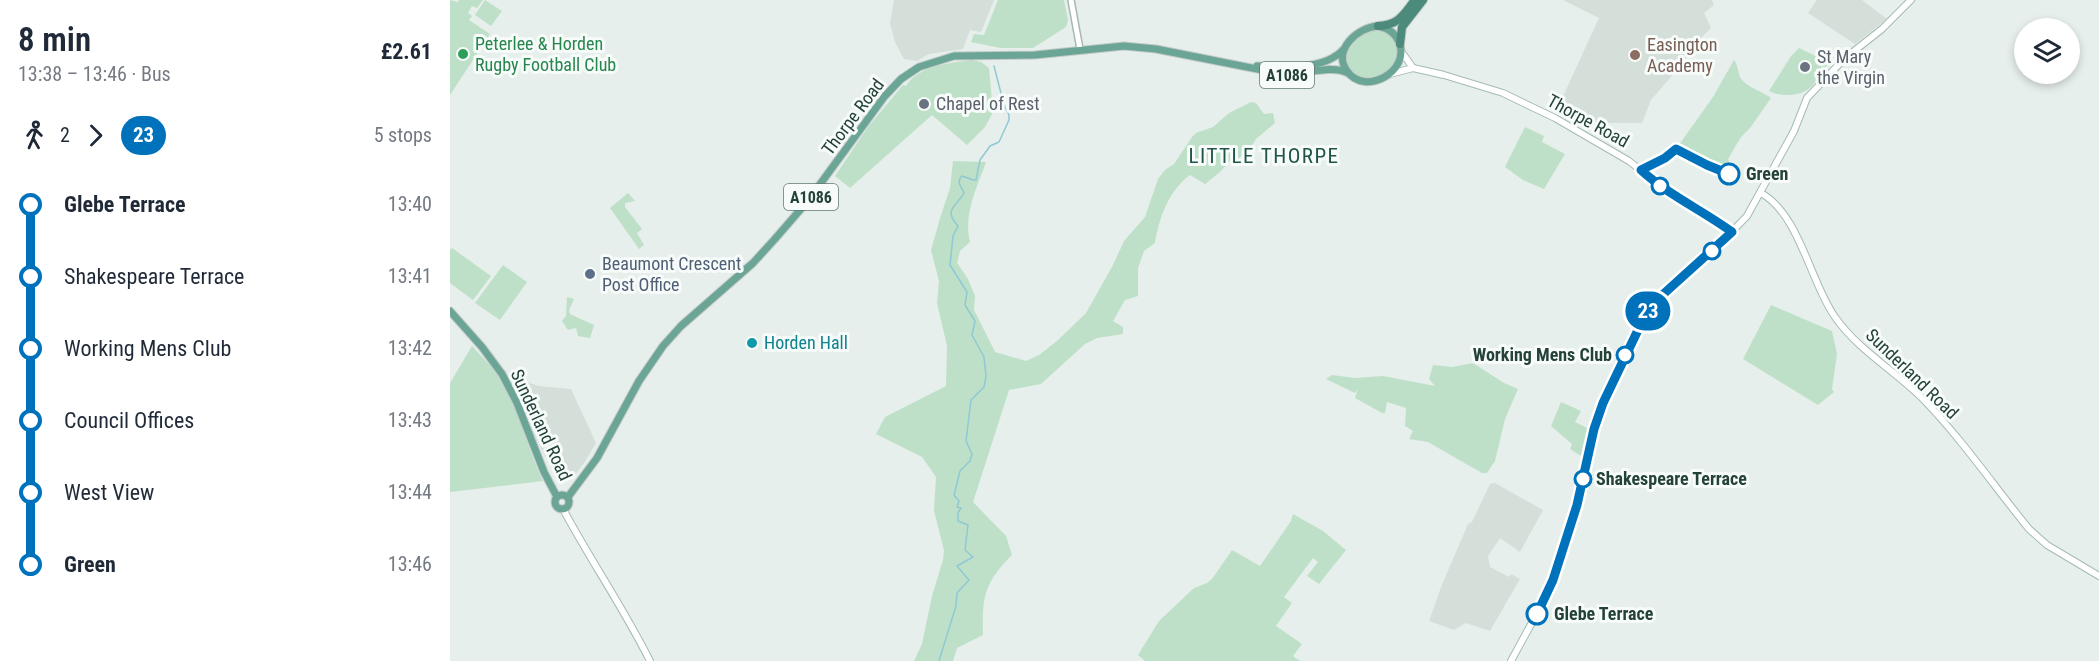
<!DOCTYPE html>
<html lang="en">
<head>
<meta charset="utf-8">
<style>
  body { margin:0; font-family:"Roboto Condensed",sans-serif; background:#f6f6f7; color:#1f2937; height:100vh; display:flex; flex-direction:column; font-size:22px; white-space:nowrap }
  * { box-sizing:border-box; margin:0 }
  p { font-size:20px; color:#747a83 }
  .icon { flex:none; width:33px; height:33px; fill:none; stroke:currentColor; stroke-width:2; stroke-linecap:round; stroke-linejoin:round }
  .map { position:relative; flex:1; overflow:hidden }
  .sheet { display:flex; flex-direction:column; background:#fff; width:450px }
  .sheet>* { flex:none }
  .badge { padding:0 12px; border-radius:20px; font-size:21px; line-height:39px }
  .fabs { position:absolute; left:1564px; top:18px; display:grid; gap:12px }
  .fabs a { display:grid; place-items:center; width:66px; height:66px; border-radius:50%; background:#fff; box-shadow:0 3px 9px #0003; font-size:30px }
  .map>.badge { position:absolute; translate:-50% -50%; box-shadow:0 0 0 3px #fff }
  .legs { display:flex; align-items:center; gap:9px; height:66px; padding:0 18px; font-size:20px }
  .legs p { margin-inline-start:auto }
  .summary { display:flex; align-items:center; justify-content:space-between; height:102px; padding:0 18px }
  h1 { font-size:33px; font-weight:600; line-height:45px }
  ul { padding:0 18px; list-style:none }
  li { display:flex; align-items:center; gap:21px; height:72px; font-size:22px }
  li i { display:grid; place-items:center; width:9px; height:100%; margin:0 8px; background:currentColor }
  li i::after { content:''; width:15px; height:15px; margin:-8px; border:4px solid; border-radius:50%; background:#fff }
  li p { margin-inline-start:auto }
  li:first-child i { background:linear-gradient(#0000 50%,currentColor 0) }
  li:last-child i { background:linear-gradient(currentColor 50%,#0000 0) }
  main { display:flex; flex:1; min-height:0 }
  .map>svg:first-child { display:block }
  .built { fill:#d4dfda }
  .green { fill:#bfe0c8 }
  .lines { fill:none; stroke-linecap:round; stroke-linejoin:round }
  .stream { stroke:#8ec9d4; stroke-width:1.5 }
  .tertiary-casing { stroke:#a8b8b2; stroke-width:8 }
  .secondary-casing { stroke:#a4bbb3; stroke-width:8 }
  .primary-casing { stroke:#c2cac8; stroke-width:9 }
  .trunk-casing { stroke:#c2cac8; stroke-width:10 }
  .tertiary { stroke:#fff; stroke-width:5 }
  .secondary { stroke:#fff; stroke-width:6 }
  .primary { stroke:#6aa596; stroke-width:7 }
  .trunk { stroke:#4c8a7c; stroke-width:8 }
  .line-1-casing { stroke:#fff; stroke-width:14 }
  .line-1 { stroke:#0072bc; stroke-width:9 }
  .leisure-dot { fill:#2e9e5b; stroke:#f7fbf9; stroke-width:2 }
  .education-dot { fill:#8d6e63; stroke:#f7fbf9; stroke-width:2 }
  .worship-dot { fill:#6b7280; stroke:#f7fbf9; stroke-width:2 }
  .stop-1-dot { fill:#fff; stroke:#0072bc; stroke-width:3 }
  .service-dot { fill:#5c6f8a; stroke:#f7fbf9; stroke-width:2 }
  .culture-dot { fill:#0f9aa8; stroke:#f7fbf9; stroke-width:2 }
  .labels { text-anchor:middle; stroke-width:6; stroke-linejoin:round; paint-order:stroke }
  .shield { fill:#f7fbf9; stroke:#637a73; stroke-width:1.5 }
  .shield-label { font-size:16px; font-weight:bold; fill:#24423a }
  .leisure-label { font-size:18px; fill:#27864d; stroke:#f7fbf9; text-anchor:start }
  .education-label { font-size:18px; fill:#785e54; stroke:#f7fbf9; text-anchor:start }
  .worship-label { font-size:18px; fill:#5b616d; stroke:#f7fbf9; text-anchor:start }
  .street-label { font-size:18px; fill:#24423a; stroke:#f7fbf9 }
  .stop-label { font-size:18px; font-weight:bold; fill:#24423a; stroke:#f7fbf9; text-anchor:start }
  .service-label { font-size:18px; fill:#4e5e75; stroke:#f7fbf9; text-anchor:start }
  .culture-label { font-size:18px; fill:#0d838f; stroke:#f7fbf9; text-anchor:start }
  .quarter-label { font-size:21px; letter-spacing:1.5px; fill:#1f5548; stroke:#f7fbf9 }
</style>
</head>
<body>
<main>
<section class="sheet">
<div class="summary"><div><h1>8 min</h1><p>13:38 – 13:46 · Bus</p></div><b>£2.61</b></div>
<div class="legs"><svg class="icon" aria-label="walk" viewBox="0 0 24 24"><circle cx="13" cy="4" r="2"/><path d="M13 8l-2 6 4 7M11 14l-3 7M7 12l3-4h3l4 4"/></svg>2<svg class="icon" aria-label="forward" viewBox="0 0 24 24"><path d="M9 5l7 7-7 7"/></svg><b class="badge" style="background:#0072bc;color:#fff">23</b><p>5 stops</p></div>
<ul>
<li><i style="color:#0072bc"></i><b>Glebe Terrace</b><p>13:40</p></li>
<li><i style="color:#0072bc"></i><span>Shakespeare Terrace</span><p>13:41</p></li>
<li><i style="color:#0072bc"></i><span>Working Mens Club</span><p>13:42</p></li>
<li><i style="color:#0072bc"></i><span>Council Offices</span><p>13:43</p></li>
<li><i style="color:#0072bc"></i><span>West View</span><p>13:44</p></li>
<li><i style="color:#0072bc"></i><b>Green</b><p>13:46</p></li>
</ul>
</section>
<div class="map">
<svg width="1649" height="661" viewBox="0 0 1649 661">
  <rect width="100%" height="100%" fill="#e6efeb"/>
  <g class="built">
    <polygon points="444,0 544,0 531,32 520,30 513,49 479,54 467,61 454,59 445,42 440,23"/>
    <polygon points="1113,0 1262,0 1264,5 1254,13 1261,28 1243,46 1232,64 1201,100 1192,123 1148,123 1110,103 1149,18"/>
    <polygon points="1367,0 1412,0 1437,19 1405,44 1358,13"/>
    <polygon points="67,378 88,386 121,389 146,443 134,463 125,475 118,478 101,466 92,451 62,380"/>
    <polygon points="1045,483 1093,510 1070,552 1050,538 1038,556 1040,567 1059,577 1061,574 1070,579 1040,631 1016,623 1004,630 979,621 991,587 1018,524 1022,522 1040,484"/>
  </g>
  <g class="green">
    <polygon points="0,0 8,2 9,0 33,0 27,8 22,6 18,13 22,16 19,20 40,34 0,95"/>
    <polygon points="35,0 52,11 41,26 25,15"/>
    <polygon points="548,0 614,0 618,20 616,27 583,48 550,48 521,42 524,34 534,35"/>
    <path d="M924,29C977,39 931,96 903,73C883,57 907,34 924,29Z"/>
    <path d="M1349,48L1380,63C1363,78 1366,95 1337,95C1330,95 1325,94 1319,91L1341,56Z"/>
    <path d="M522,60L531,62L539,68L543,112L535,127L517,145L482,115L400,188L385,176L418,127L453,85L456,86C468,66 499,63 522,60Z"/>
    <path d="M1284,60C1288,65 1288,73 1291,79C1297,87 1312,91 1321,98L1300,128L1291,137L1278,159L1282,170L1280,175L1257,166L1226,149L1263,97Z"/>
    <path d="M801,102L806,103L814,114L823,113L825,123L806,139L798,152L786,160H781L770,172L755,184L740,175C719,190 709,218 705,243L694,251L688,268V296L675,300L663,321L673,327V334L647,338L635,344L591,384L559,390L523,502L556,536L562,555C534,583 532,597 533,635L507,648L503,661H464L472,644L482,596L493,560L494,550L484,511L486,477L472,457L426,434L435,417L496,386L497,346L487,303L489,281L481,250L491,215L500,188L503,161L536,162C527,188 513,214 520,242L510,251L507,263L518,279L525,296L524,310L545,352L576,361L589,355L607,341L636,313L663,265L674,241L695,217L708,179L715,170L724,164L742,137L746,133L763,127L779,113Z"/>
    <polygon points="1075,127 1094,136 1092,142 1115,154 1094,189 1073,180 1055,167"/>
    <polygon points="178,193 185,201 175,203 175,207 192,229 187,233 194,245 189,249 160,208"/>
    <polygon points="2,248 41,276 23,300 0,283 0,250"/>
    <polygon points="53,265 77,282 50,320 25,303"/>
    <polygon points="117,297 124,299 119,310 120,314 144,325 140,338 128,336 126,328 118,330 112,321 116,316"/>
    <polygon points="1321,305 1382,331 1387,354 1382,389 1384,392 1368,405 1293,359"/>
    <path d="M22,346C33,358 47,371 54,385C71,416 78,450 93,481L0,492V383Z"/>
    <polygon points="1023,363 1054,383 1068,389 1055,419 1045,461 1037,473 1032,473 978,442 959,439 963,431 955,426 956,408 937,402 935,413 932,413 905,398 908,389 905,393 876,379 882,375 905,378 933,376 985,386 979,379 983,365 1002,367"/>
    <polygon points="1111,402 1131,411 1125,422 1141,430 1131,456 1120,449 1122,444 1101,426"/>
    <polygon points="843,514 873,531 896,550 869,584 857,576 868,562 863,558 834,597 842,603 826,626 852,644 843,656 850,661 695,661 688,655 709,621 744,588 757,583 762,579 782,550 810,566 841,521"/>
  </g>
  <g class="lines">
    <path class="stream" d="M489,661L506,606L507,593L519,580L507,566L523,557L515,550L518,525L508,521V513L511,508L507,507L509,501L504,495L510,471L520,461L522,454L516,441L521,400L534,387L536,376L534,357L522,335L525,321L515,305L517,292L500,265L503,236L508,226C493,210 506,207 514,193L509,183L510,178L512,176L523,180H526L530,160L540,146L549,142L559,120V115L554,105L544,66"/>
    <defs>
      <polyline id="tertiary" points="621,0 630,49"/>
      <g id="secondary">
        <polyline points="951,51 963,68"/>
        <polyline points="940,74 963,68 994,75 1053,93 1084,108 1105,118 1179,161 1209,185 1261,217 1282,232"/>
        <path d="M1311,193C1350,215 1360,282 1385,317C1408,350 1444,370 1472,398C1511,438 1544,486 1579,529L1597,545L1649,576"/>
        <path d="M113,509C141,561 174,609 200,661"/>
        <polyline points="1061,661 1085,617 1103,580 1127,505 1144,429 1153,403 1195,316 1209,298 1271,243 1297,216 1344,131 1357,98 1394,59 1432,29 1461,0"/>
      </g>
      <g id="primary">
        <path d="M928,26C937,28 945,32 949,42C961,71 915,97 897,71C882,50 908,27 928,26Z"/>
        <path d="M807,66C834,67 874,71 894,49"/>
        <polyline points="0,311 32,347 52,374 67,403 94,472 107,497"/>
        <circle cx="112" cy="502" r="7"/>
        <path d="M118,497L147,458L189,381L213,346L231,326L303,263L324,240L357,202L434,97L451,79L469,67L504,56L585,55L674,46L706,49L832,74C852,75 882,64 898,73"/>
      </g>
      <g id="trunk">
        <path d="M928,26C949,25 953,15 965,0"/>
        <polyline points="950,44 952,27 973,0"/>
      </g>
    </defs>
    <use href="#tertiary" class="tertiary-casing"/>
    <use href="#secondary" class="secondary-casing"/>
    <use href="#primary" class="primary-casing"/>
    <use href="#trunk" class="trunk-casing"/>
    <use href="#tertiary" class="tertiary"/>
    <use href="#secondary" class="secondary"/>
    <use href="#primary" class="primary"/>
    <use href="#trunk" class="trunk"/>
  </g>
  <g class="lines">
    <defs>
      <path id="line-1" d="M1087,614L1103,580L1127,505L1144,429L1153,403L1188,330L1200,308L1209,298L1282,232C1252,210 1218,195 1191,170L1215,158L1226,149L1257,165L1279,174"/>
    </defs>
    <use href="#line-1" class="line-1-casing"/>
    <use href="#line-1" class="line-1"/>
  </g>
  <circle class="leisure-dot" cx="13" cy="54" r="6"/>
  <circle class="education-dot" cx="1185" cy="55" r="6"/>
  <g class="worship-dot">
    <circle cx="1355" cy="67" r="6"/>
    <circle cx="474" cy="104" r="6"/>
  </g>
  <g class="stop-1-dot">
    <circle cx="1279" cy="174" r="10"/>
    <circle cx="1210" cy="186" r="8"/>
    <circle cx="1262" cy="251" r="8"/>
    <circle cx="1175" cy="355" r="8"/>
    <circle cx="1133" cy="479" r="8"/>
    <circle cx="1087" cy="614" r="10"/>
  </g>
  <circle class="service-dot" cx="140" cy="274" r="6"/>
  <circle class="culture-dot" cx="302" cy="343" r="6"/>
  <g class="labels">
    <g class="shield">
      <rect x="810" y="62" width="54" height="26" rx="4.5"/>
      <rect x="334" y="184" width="54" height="26" rx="4.5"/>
    </g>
    <g class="shield-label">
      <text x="837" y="81">A1086</text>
      <text x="361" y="203">A1086</text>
    </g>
    <g class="leisure-label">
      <text x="25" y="50">Peterlee &amp; Horden<tspan x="25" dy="21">Rugby Football Club</tspan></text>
    </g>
    <g class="education-label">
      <text x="1197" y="51">Easington<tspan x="1197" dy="21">Academy</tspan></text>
    </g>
    <g class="worship-label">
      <text x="1367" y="63">St Mary<tspan x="1367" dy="21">the Virgin</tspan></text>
      <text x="486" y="110">Chapel of Rest</text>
    </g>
    <g class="street-label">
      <text transform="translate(403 117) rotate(-53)" y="6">Thorpe Road</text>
      <text transform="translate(1138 121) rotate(29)" y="6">Thorpe Road</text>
      <text transform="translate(1462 374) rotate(44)" y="6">Sunderland Road</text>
      <text transform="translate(91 425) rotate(65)" y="6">Sunderland Road</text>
    </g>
    <g class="stop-label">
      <text x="1296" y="180">Green</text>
      <text x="1162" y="361" text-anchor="end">Working Mens Club</text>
      <text x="1146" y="485">Shakespeare Terrace</text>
      <text x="1104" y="620">Glebe Terrace</text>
    </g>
    <g class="service-label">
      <text x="152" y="270">Beaumont Crescent<tspan x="152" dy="21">Post Office</tspan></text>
    </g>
    <g class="culture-label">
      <text x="314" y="349">Horden Hall</text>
    </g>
    <g class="quarter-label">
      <text x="814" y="163">LITTLE THORPE</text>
    </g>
  </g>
</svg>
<div class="fabs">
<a><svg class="icon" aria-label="layers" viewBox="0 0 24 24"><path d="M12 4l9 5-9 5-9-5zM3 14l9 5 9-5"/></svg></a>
</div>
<b class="badge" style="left:1198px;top:311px;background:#0072bc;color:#fff">23</b>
</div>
</main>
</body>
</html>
